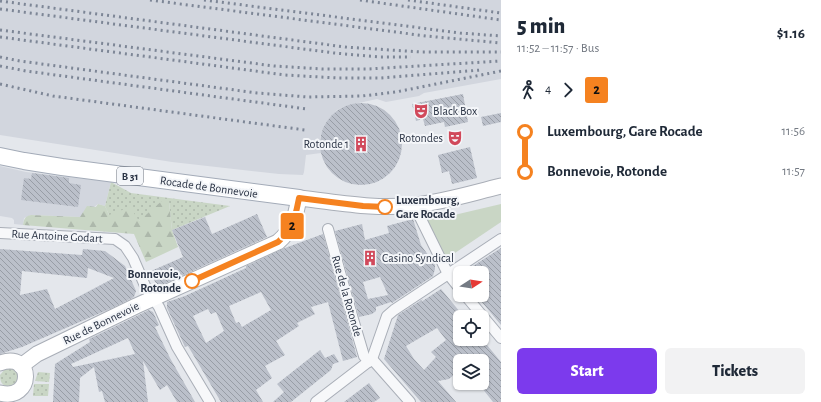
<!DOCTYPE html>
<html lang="en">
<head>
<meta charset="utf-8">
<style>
  body { margin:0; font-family:"Alegreya Sans",sans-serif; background:#f2f2f3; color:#1f2937; height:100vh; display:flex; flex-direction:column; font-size:15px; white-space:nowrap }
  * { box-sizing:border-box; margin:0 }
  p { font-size:13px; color:#747a83 }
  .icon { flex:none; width:22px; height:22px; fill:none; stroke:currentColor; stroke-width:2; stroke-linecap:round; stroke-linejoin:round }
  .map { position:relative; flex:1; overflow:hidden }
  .details { display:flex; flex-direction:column; background:#fff; width:320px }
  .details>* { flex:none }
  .badge { padding:0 8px; border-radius:3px; font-size:14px; line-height:26px }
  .needle { width:26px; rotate:78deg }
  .controls { position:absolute; left:453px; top:266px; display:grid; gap:8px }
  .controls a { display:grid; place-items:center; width:36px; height:36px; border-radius:6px; background:#fff; box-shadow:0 1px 3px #0004; font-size:20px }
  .map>.badge { position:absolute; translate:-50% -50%; box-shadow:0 0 0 2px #fff }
  .legs { display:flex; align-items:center; gap:6px; height:44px; padding:0 16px; font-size:13px }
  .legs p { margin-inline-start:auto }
  .headline { display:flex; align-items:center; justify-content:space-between; height:68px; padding:0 16px }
  h1 { font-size:22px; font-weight:800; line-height:30px }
  .cta { display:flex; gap:8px; margin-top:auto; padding:8px 16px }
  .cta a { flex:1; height:46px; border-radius:6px; background:#7c3aed; color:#fff; font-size:16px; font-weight:800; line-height:46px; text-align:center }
  .cta a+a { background:#f2f2f3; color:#1f2937 }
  ul { padding:0 16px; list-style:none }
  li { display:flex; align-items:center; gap:14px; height:40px; font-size:15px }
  li i { display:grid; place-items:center; width:6px; height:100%; margin:0 5px; background:currentColor }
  li i::after { content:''; width:10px; height:10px; margin:-5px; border:3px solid; border-radius:50%; background:#fff }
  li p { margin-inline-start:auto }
  li:first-child i { background:linear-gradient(#0000 50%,currentColor 0) }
  li:last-child i { background:linear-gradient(currentColor 50%,#0000 0) }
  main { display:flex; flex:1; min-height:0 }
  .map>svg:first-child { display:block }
  .built { fill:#d2d6de }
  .grass { fill:url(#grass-dots) }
  .forest { fill:url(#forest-firs) }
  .green { fill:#c9d6c5 }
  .building { fill:url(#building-back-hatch); fill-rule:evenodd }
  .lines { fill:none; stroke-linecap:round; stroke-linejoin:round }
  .street-casing { stroke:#a9aeb7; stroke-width:12 }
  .secondary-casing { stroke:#a9aeb7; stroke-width:17 }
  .primary-casing { stroke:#a3abb8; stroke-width:18 }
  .street { stroke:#f7f8fa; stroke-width:10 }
  .secondary { stroke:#fff; stroke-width:15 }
  .primary { stroke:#fff; stroke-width:16 }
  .rail { stroke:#7d8696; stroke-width:3; stroke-dasharray:2 4; stroke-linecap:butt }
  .line-1-casing { stroke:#fff; stroke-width:9 }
  .line-1 { stroke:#f58220; stroke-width:6 }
  .stop-1-dot { fill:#fff; stroke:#f58220; stroke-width:2 }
  .labels { text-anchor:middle; stroke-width:4; stroke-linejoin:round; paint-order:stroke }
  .shield { fill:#f4f6f9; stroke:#676e7b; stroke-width:1 }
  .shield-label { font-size:11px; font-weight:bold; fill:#2b3445 }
  .poi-label { font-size:12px; fill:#2b3445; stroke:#f4f6f9; text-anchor:start }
  .street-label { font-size:12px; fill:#2b3445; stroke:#f4f6f9 }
  .stop-label { font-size:12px; font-weight:bold; fill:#2b3445; stroke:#f4f6f9; text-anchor:start }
</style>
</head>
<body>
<main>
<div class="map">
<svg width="501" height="402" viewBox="0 0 501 402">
  <defs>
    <pattern id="grass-dots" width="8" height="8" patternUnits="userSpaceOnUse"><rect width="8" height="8" fill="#c9d6c5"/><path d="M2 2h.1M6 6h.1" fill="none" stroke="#adb8ab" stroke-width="1.8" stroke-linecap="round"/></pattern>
    <pattern id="forest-firs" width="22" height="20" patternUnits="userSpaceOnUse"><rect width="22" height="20" fill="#c9d6c5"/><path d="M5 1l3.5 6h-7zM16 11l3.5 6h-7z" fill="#adb8ab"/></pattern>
    <pattern id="building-back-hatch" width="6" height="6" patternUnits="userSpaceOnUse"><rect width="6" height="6" fill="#bbc0ca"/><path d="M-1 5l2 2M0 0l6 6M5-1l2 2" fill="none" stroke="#989da6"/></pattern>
  </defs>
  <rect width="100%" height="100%" fill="#e4e7ec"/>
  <g class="built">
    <polygon points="0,0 501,0 501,79 424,93 419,96 386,102 377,99 345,106 337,110 327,121 320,137 321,153 306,155 304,172 303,175 279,174 172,162 0,135"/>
    <polygon points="0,166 26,172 111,182 105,206 98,204 80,217 31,215 24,218 23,225 14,224 14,220 12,218 0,216"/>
  </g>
  <g class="grass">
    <polygon points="111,182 131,193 230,206 172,230 169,202 139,221 109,215 105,206"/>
    <path d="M5,369H15L21,377L13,388C4,386 0,385 0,375Z"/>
    <polygon points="38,372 50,373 49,382 35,381"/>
    <polygon points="34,384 49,384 48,396 33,396"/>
  </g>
  <path class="forest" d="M164,199L169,202L172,230L178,247L146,262L134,234L23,225C24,219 25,216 31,215L80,217L87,206L96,207L98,204L105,206L109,215L130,207L139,221Z"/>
  <polygon class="green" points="501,204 501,222 449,257 446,257 444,254 424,216 450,216"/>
  <g class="building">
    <polygon points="463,94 468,122 445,127 444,122 425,126 423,119 416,121 412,104"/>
    <circle cx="361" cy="144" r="41"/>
    <polygon points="501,113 501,122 483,126 481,117"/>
    <polygon points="470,147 477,178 452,184 449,171 442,173 438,155"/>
    <polygon points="32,173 69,178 69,183 81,185 78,207 21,200 24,178 31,179"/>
    <polygon points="257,214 267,237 157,287 151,271 183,257 172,230 205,217 212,234"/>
    <path d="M413,219L421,245L435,265V269L433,276L392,303L391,302L376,307V311L372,314L359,317L335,231L362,224L365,240L389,233L387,226ZM380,277L388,295L368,299L363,282Z"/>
    <path d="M323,234L357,357L343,361L328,302L311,307L315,314L297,323L299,326L276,341L285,355L265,366L272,378L256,390L263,402H221L188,346L185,347L167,308V302L185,296L246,268V266L285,248ZM261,292L271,310L242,327L239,322L236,323L229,306ZM208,309L211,314L216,312L224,331L206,343L193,316Z"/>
    <polygon points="501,248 501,325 476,295 482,295 482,273 462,273"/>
    <path d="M0,249L82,255L83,249L105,251L125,266L136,291L134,297L112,308L22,347L0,354ZM88,268L114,278L55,309L47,289L20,295L22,271L87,278Z"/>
    <path d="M441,289L460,312V339H482L501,362V402H493L478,383H482V361H460V379L455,374L449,379L438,381L456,402H421L384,359L398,315L423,299L421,302ZM437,328L446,340L431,352L436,357L424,370L414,359L406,346Z"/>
    <path d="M149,310L153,312L159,325L155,327L170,358L195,402H177L167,385L160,390L143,361L148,402H105L102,391L99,392L94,367L80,378L79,402H53L55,364L90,342L89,339ZM128,338L135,354L73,367L71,364Z"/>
    <polygon points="320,350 325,358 334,354 339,362 333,364 331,370 291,402 273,402 284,392 277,384"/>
    <polygon points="369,383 380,398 374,402 344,402"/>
  </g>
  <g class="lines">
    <defs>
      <g id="street">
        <polyline points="414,205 448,274 460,289"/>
        <polyline points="328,229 353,319 364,356 369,362"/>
        <polyline points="0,233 115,239 125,246 133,258 146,288 159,307 177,347 210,402"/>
        <polyline points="465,295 501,338"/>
        <polyline points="372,359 410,402"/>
        <polyline points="316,402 372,359 387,316 394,310 501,239"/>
      </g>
      <g id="secondary">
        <path d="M0,363C35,351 33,402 0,393"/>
        <path d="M21,366L37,354L136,306L278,242C294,228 295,218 299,198C337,202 375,210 414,205C444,202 472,193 501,186"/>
      </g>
      <polyline id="primary" points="0,156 24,161 62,167 299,198"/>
    </defs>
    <use href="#street" class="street-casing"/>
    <use href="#secondary" class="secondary-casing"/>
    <use href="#primary" class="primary-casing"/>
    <use href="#street" class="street"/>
    <use href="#secondary" class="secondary"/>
    <use href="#primary" class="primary"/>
    <g class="rail">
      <polyline points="150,0 426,36 501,43"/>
      <polyline points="204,0 460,33 501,36"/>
      <polyline points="360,0 501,20"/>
      <polyline points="408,0 501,13"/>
      <polyline points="0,1 345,47 421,52 501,52"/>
      <polyline points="0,9 334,53 380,57 411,57"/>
      <polyline points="0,30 274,66 322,69 368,69 501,61"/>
      <polyline points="0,37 285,75 338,78 380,78 481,70"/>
      <polyline points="0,57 20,61 257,93 308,97 362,96 396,92 501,71"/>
      <polyline points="0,66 26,71 307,109"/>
      <polyline points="0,84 53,96 305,130"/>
    </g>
  </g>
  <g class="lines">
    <defs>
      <path id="line-1" d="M192,281L278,242C294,228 295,218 299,198L363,206L385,207"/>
    </defs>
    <use href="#line-1" class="line-1-casing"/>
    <use href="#line-1" class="line-1"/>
  </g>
  <defs>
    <symbol id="theatre-bare" viewBox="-9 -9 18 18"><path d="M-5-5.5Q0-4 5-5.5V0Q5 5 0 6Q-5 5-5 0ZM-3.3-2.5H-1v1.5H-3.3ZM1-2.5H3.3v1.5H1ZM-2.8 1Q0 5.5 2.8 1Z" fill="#d1495b" stroke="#f4f6f9" stroke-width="2.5" paint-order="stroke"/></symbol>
    <symbol id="building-bare" viewBox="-9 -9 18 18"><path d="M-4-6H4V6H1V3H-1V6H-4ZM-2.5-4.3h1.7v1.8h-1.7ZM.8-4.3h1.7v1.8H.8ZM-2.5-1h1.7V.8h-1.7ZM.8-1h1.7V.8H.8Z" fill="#d1495b" stroke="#f4f6f9" stroke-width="2.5" paint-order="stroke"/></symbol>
  </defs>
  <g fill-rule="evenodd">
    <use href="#theatre-bare" x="410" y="100" width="22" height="22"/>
    <use href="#theatre-bare" x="444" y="127" width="22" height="22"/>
    <use href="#building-bare" x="350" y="133" width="22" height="22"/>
    <use href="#building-bare" x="359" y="247" width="22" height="22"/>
  </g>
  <g class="stop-1-dot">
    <circle cx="385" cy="207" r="7"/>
    <circle cx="192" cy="281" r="7"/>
  </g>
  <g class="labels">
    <rect class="shield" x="117" y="167" width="26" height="18" rx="3"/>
    <g class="shield-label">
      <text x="130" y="180">B 31</text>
    </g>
    <g class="poi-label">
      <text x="433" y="115">Black Box</text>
      <text x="443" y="142" text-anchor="end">Rotondes</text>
      <text x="349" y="148" text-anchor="end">Rotonde 1</text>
      <text x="382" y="262">Casino Syndical</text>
    </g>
    <g class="street-label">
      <text transform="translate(209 187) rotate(8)" y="4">Rocade de Bonnevoie</text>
      <text transform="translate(57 236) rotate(3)" y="4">Rue Antoine Godart</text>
      <text transform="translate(347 296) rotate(74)" y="4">Rue de la Rotonde</text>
      <text transform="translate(101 323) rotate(-26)" y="4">Rue de Bonnevoie</text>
    </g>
    <g class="stop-label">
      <text x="396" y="204">Luxembourg,<tspan x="396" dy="14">Gare Rocade</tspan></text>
      <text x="181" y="278" text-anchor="end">Bonnevoie,<tspan x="181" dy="14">Rotonde</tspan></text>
    </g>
  </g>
</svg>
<div class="controls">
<a><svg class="needle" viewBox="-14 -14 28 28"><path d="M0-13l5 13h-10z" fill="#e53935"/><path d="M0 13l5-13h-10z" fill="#747a83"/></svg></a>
<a><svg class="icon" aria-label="locate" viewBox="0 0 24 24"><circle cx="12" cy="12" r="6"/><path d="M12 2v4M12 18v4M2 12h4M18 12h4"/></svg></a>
<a><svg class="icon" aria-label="layers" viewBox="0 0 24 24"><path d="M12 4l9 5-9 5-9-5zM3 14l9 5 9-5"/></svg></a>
</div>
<b class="badge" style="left:292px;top:226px;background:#f58220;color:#111">2</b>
</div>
<section class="details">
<div class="headline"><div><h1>5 min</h1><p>11:52 – 11:57 · Bus</p></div><b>$1.16</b></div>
<div class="legs"><svg class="icon" aria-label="walk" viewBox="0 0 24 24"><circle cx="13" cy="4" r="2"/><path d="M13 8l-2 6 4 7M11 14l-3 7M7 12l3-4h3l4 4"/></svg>4<svg class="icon" aria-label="forward" viewBox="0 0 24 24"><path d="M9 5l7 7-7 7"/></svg><b class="badge" style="background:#f58220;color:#111">2</b></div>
<ul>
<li><i style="color:#f58220"></i><b>Luxembourg, Gare Rocade</b><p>11:56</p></li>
<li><i style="color:#f58220"></i><b>Bonnevoie, Rotonde</b><p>11:57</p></li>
</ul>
<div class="cta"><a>Start</a><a>Tickets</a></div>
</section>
</main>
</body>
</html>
